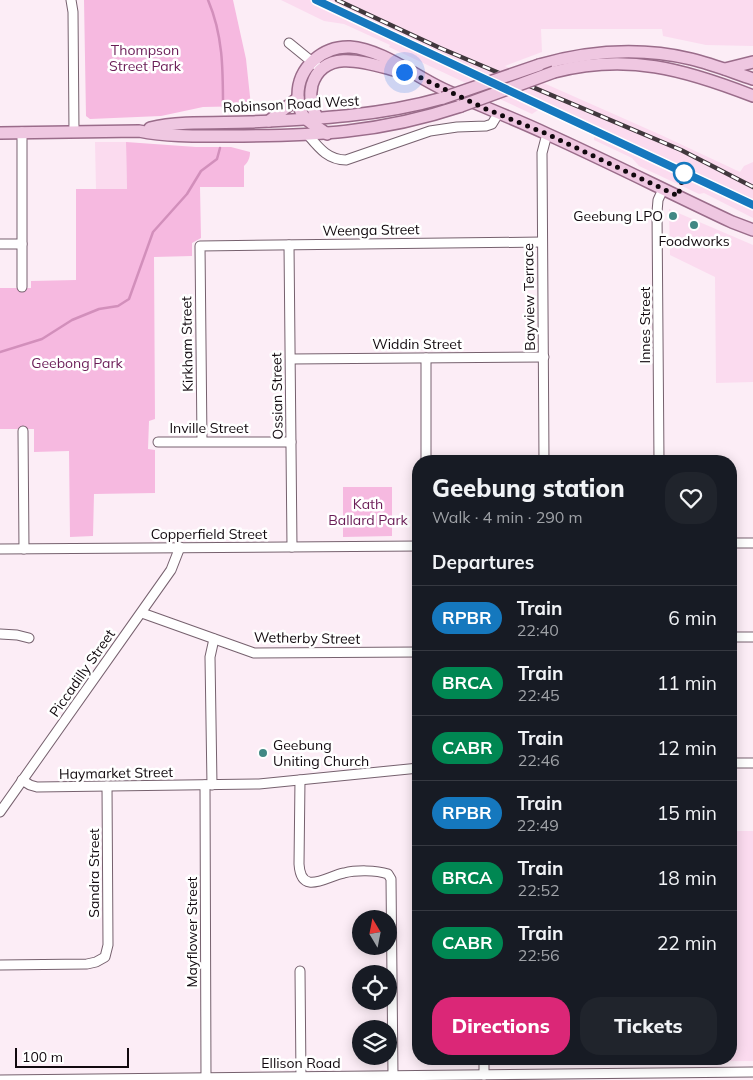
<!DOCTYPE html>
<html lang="en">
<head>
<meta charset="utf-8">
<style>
  body { margin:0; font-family:Mulish,sans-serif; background:#20242c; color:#f1f3f6; height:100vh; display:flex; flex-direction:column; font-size:19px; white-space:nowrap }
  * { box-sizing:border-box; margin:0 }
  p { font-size:16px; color:#9ea1a6 }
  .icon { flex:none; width:28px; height:28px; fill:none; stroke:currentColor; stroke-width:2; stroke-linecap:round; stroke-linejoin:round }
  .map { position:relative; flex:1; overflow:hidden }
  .sheet { position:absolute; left:412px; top:455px; width:325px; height:610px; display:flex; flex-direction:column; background:#171b24; border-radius:20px; box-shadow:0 2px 12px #0003 }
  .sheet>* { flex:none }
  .badge { padding:0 10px; border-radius:16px; font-size:18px; line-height:32px }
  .needle { width:32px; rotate:350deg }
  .tools { position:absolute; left:352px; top:910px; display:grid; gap:10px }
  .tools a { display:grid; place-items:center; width:45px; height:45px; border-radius:50%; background:#171b24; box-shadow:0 2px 12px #0003; font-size:25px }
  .scale { position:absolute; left:15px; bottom:12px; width:114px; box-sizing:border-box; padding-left:5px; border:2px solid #11090e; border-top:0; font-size:14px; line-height:18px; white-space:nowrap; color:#11090e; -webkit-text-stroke:4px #fff; paint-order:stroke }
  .you { position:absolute; width:25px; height:25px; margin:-12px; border:4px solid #fff; border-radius:50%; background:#1a73e8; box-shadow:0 0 0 8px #1a73e833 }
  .map>.badge { position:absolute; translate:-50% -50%; box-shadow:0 0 0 2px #fff }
  h2 { padding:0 20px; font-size:19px; line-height:45px }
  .round { display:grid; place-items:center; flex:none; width:52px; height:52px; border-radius:20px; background:#20242c }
  .head { display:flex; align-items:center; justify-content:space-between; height:85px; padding:0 20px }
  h1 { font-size:24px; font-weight:800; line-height:38px }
  .primary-button { display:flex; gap:10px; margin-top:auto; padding:10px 20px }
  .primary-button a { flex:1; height:58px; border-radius:20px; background:#db2777; color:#fff; font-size:20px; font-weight:800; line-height:58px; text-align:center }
  .primary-button a+a { background:#20242c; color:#f1f3f6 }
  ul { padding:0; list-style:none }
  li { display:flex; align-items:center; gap:15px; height:65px; padding:0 20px; border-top:1px solid #363941 }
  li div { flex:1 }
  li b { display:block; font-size:19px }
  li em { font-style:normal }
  li .badge { min-width:55px; font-weight:700; text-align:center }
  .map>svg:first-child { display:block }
  .built { fill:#fbdbef }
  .green { fill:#f6b9e0 }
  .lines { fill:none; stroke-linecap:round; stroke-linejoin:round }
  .stream { stroke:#d28fbb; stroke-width:2.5 }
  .minor-casing { stroke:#76616e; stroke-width:11 }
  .major-casing { stroke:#9a6c8a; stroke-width:14 }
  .minor { stroke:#fff; stroke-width:9 }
  .major { stroke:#efc7e1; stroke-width:11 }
  .rail-casing { stroke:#41383d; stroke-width:4.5 }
  .rail { stroke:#fff; stroke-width:2.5; stroke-dasharray:8; stroke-linecap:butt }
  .major-bridge-casing { stroke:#9a6c8a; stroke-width:14; stroke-linecap:butt }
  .major-bridge { stroke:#efc7e1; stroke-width:11 }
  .line-casing { stroke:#fff; stroke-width:11 }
  .line { stroke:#1578be; stroke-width:8 }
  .walk { stroke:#11090e; stroke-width:5; stroke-dasharray:0 9 }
  .stop-dot { fill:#fff; stroke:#1578be; stroke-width:2.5 }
  .poi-dot { fill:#418884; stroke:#fff; stroke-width:2 }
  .labels { text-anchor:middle; stroke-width:5; stroke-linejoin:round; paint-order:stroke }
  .park-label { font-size:14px; fill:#6a1c56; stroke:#fff }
  .street-label { font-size:14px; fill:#11090e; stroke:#fff }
  .poi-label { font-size:14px; fill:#11090e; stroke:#fff; text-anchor:end }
</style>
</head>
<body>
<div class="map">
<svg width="753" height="1080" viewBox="0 0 753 1080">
  <rect width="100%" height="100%" fill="#fcedf6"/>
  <g class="built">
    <polygon points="281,0 753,0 753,46 706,45 663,36 662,29 541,29 542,52 505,66 661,135 740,172 744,166 753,162 753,218 704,193 699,194 639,166 632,158 594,140 594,136 544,112 538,110 532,114 389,47 390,45 344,24 324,21"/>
    <polygon points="95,142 126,142 127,189 96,189"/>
    <polygon points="669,209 753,245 753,382 716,383 715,277 670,255"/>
    <polygon points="731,831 753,831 753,1061 530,1063 530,1059 731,1059"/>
  </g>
  <g class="green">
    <polygon points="84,0 233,0 246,59 251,106 203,107 161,116 90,119 86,116"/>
    <path d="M126,142L196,147H231L250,152C250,158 248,162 244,166V187H200L201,238L192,243V256L154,257L155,419L149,421L148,449L155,450V493L94,494L93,536L70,537L69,451L34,452V429H0V288H31V281L76,280V189H127Z"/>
    <polygon points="343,487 392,487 392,536 343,537"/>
  </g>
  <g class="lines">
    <g class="stream">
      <path d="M208,0C223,35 223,69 223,107"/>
      <polyline points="0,352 42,339 72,320 99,309 118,306 129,299 153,232 187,194 201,171 217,159 220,148"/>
    </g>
    <defs>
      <g id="minor">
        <polyline points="71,0 73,12 74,132"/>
        <polyline points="289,43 316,65"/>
        <polyline points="22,132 22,287"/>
        <path d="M308,135C319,148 328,160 346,160L430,131L457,127L486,126L492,124L498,114"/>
        <polyline points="0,244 22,244"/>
        <polyline points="289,245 292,547"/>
        <polyline points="426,358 426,461"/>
        <polyline points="291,359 544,357"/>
        <polyline points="23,431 24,549"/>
        <polyline points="202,441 200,246 542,242"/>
        <polyline points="158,442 291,442"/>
        <polyline points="544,461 542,153 547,134"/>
        <polyline points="659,461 657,212 658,200 663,189"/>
        <polyline points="731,543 753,543"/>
        <polyline points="0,549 419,546"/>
        <polyline points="142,613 254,653 419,652"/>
        <polyline points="0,634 17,635 29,638"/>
        <polyline points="731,637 753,637"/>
        <polyline points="731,763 753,763"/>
        <polyline points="22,780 30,785 37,787 259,784 419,768"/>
        <path d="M300,780L299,864C301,897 327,876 344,873C356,870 376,870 388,874L391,879L393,1076"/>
        <polyline points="205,785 206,1078"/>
        <polyline points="212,785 210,657 214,639"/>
        <polyline points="0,812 171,570 180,547"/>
        <polyline points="0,965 87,964 96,962 105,957 108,945 107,786"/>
        <polyline points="300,971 301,1077"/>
        <polyline points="484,1059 484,1075"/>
        <polyline points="0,1080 753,1072"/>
      </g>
      <g id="major">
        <path d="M539,65C588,51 640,47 691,59C712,64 732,72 753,79"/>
        <polyline points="725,69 753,62"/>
        <path d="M554,72C627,53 684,69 753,96"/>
        <path d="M318,119C312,109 309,97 312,85C324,46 370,64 398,71"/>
        <polyline points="269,121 298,98"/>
        <path d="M150,128C179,121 219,123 250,122C316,119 380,116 443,98"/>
        <path d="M0,133L139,131C169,137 200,136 230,136C314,136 380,133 461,106"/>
        <path d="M327,134C310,121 298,120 298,95C298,67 323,46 350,47C381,49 415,76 443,89C478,105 513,118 547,134C609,162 670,193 732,222L753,230"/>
      </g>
    </defs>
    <use href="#minor" class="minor-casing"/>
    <use href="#major" class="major-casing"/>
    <use href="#minor" class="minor"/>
    <use href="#major" class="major"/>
    <defs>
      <g id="rail">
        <polyline points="316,0 753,205"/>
        <polyline points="337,0 440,48 681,150 753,187"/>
      </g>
    </defs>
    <use href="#rail" class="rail-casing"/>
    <use href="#rail" class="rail"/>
    <defs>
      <g id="major-bridge">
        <polyline points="443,98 539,65"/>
        <polyline points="461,106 554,72"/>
      </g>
    </defs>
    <use href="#major-bridge" class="major-bridge-casing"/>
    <use href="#major-bridge" class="major-bridge"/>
  </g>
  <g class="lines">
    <defs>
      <polyline id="line" points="316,0 753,205"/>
    </defs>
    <use href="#line" class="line-casing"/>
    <use href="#line" class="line"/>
    <polyline class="walk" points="404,72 415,75 486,109 547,134 678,196 684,173"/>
  </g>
  <circle class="stop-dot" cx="684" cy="173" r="10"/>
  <g class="poi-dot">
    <circle cx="673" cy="216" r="5"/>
    <circle cx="694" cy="225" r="5"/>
    <circle cx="263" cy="753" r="5"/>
  </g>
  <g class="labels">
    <g class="park-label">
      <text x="145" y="55">Thompson<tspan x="145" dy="16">Street Park</tspan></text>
      <text x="77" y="368">Geebong Park</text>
      <text x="368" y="509">Kath<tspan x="368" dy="16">Ballard Park</tspan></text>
    </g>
    <g class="street-label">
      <text transform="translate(291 104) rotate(-3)" y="5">Robinson Road West</text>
      <text transform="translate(371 230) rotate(-1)" y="5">Weenga Street</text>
      <text transform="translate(529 297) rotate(-91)" y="5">Bayview Terrace</text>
      <text transform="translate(645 325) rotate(-90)" y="5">Innes Street</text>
      <text transform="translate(187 344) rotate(-91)" y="5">Kirkham Street</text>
      <text x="417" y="349">Widdin Street</text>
      <text transform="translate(277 396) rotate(-91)" y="5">Ossian Street</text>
      <text x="209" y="433">Inville Street</text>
      <text x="209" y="539">Copperfield Street</text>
      <text transform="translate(307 638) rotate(1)" y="5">Wetherby Street</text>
      <text transform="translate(82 673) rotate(-55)" y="5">Piccadilly Street</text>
      <text transform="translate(116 773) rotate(-1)" y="5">Haymarket Street</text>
      <text transform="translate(94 873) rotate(-90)" y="5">Sandra Street</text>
      <text transform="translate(192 932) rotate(-90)" y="5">Mayflower Street</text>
      <text x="301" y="1068">Ellison Road</text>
    </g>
    <g class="poi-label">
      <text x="663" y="221">Geebung LPO</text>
      <text x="694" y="246" text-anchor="middle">Foodworks</text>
      <text x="273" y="750" text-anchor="start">Geebung<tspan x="273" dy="16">Uniting Church</tspan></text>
    </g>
  </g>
</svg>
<div class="tools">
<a><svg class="needle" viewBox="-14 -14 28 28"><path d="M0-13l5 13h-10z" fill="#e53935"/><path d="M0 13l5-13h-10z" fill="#9ea1a6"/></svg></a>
<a><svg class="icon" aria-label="locate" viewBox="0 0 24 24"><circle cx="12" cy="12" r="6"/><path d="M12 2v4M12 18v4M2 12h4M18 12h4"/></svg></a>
<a><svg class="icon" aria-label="layers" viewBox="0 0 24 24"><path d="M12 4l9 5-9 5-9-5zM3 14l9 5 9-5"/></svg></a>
</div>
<div class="scale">100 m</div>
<div class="you" style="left:404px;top:72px"></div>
<section class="sheet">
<div class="head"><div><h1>Geebung station</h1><p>Walk · 4 min · 290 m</p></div><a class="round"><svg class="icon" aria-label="heart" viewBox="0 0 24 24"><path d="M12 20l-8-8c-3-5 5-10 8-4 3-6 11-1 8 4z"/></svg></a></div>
<h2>Departures</h2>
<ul>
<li><span class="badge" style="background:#1578be;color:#fff">RPBR</span><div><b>Train</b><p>22:40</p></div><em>6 min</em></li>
<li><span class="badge" style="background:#008752;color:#fff">BRCA</span><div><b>Train</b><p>22:45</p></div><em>11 min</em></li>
<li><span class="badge" style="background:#008752;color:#fff">CABR</span><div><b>Train</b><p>22:46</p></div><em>12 min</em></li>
<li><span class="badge" style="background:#1578be;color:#fff">RPBR</span><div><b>Train</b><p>22:49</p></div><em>15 min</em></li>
<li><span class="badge" style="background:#008752;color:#fff">BRCA</span><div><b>Train</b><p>22:52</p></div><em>18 min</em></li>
<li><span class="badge" style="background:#008752;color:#fff">CABR</span><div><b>Train</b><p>22:56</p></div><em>22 min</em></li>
</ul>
<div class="primary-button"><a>Directions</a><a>Tickets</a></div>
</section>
</div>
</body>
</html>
